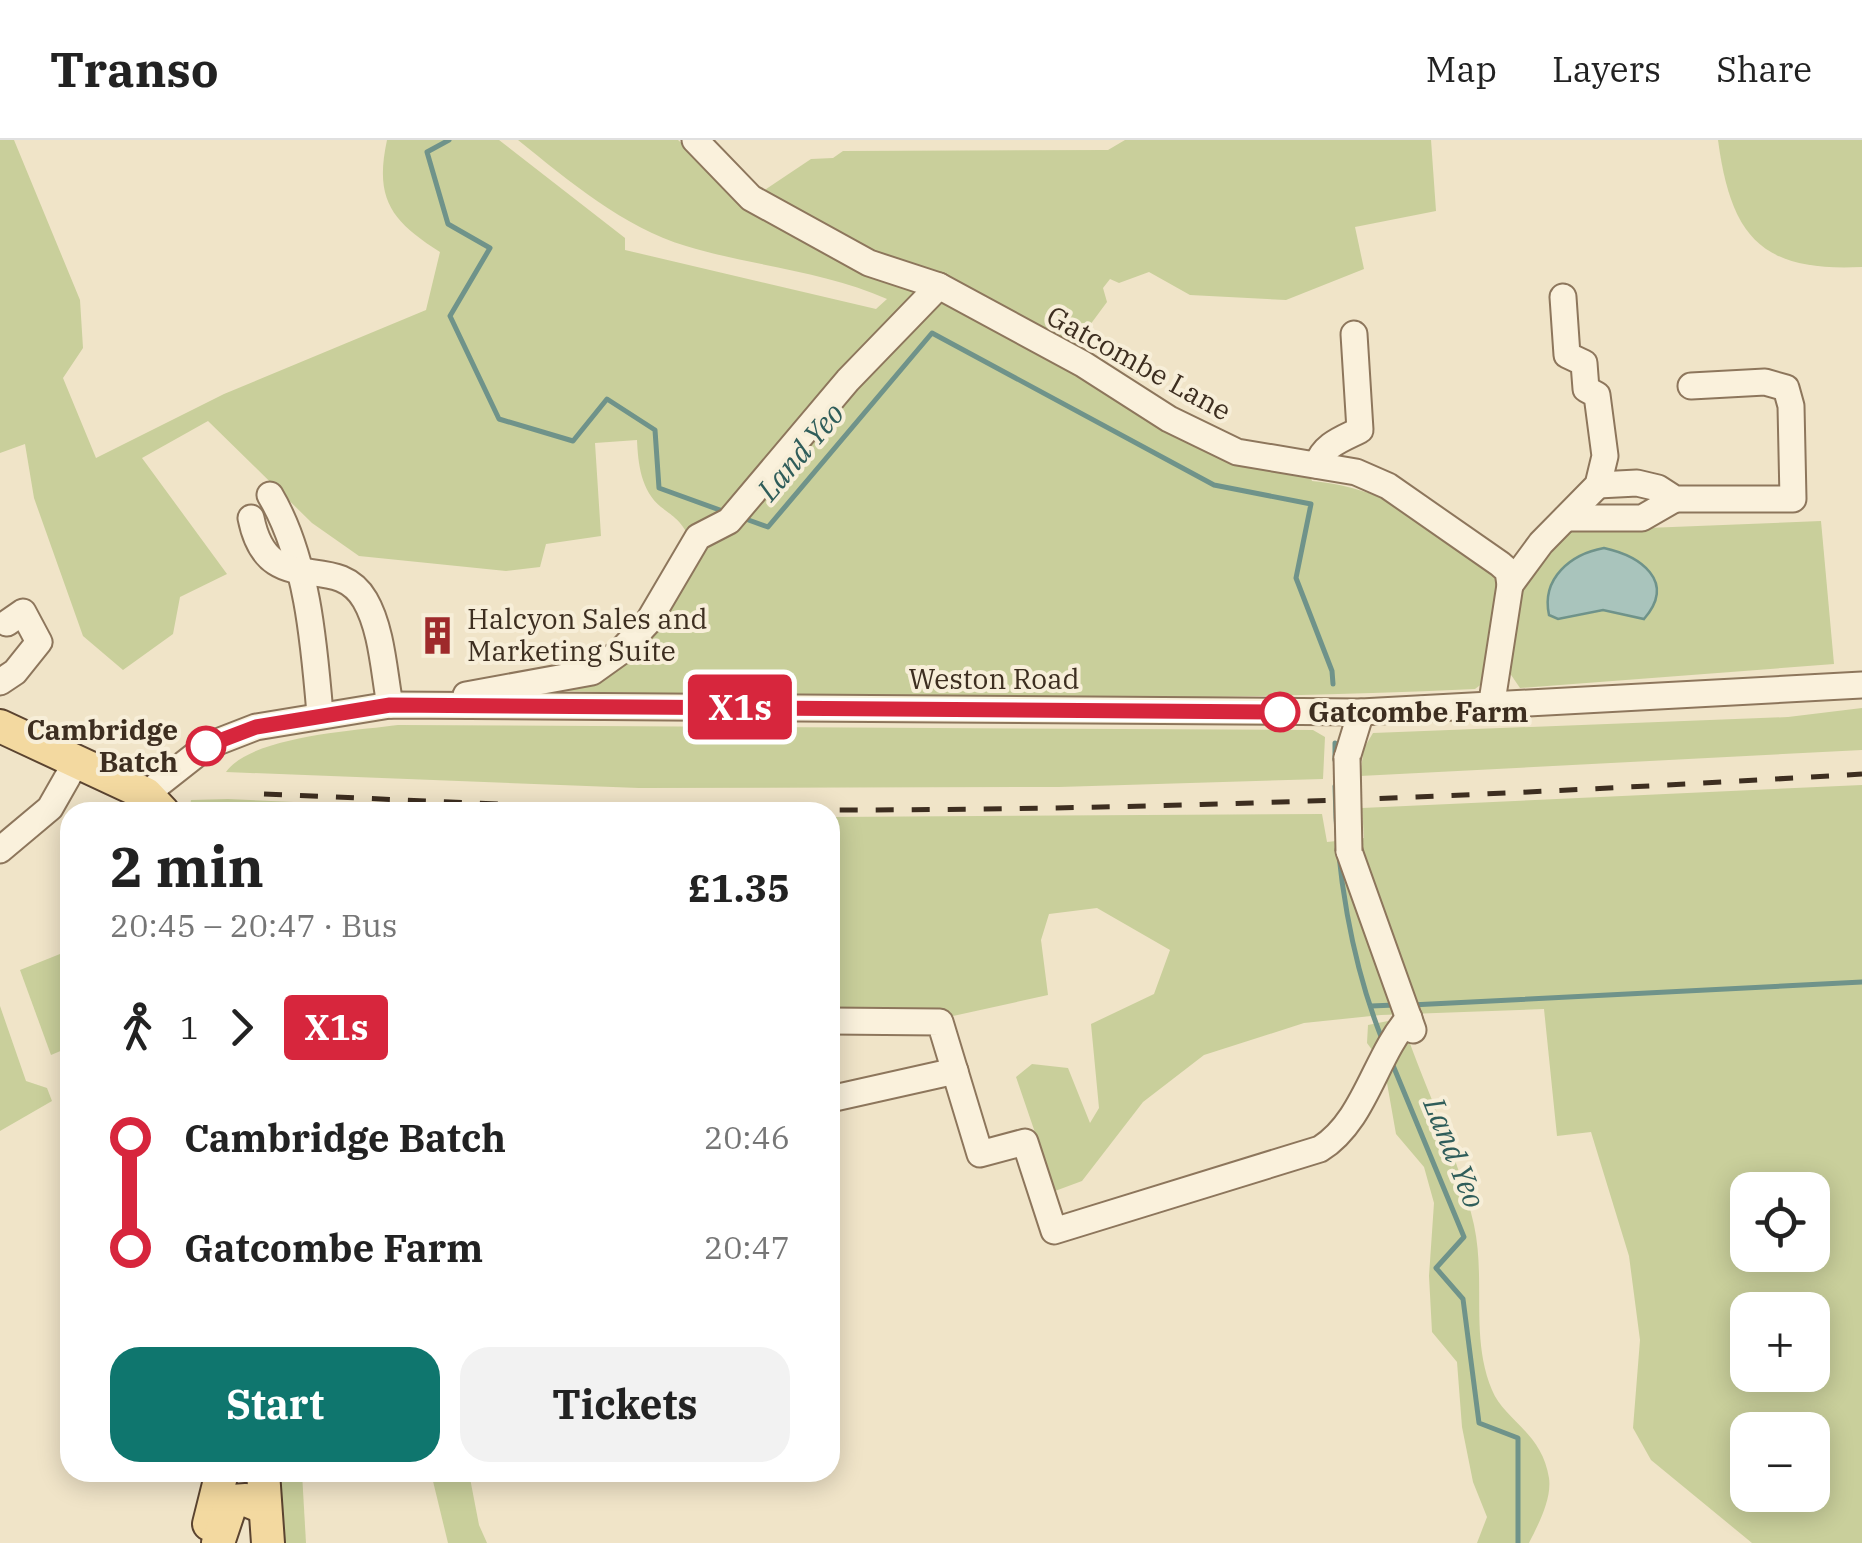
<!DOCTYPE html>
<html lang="en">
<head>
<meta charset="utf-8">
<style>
  body { margin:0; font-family:"IBM Plex Serif",serif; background:#f2f2f2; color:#222; height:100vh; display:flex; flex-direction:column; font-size:38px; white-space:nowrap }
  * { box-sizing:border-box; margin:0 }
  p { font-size:32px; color:#767676 }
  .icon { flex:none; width:55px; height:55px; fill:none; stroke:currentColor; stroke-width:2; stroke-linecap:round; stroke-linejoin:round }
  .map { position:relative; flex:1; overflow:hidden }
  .drawer { position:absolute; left:60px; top:662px; width:780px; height:680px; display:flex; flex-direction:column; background:#fff; border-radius:30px; box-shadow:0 5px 25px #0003 }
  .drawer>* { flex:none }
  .badge { padding:0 20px; border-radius:8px; font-size:35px; line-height:65px }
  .buttons { position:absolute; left:1730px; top:1032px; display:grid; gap:20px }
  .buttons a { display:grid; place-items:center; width:100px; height:100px; border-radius:20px; background:#fff; box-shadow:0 5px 25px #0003; font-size:50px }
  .map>.badge { position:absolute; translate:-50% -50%; box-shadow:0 0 0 5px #fff }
  .legs { display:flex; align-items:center; gap:15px; height:110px; padding:0 50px; font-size:32px }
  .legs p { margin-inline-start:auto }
  .overview { display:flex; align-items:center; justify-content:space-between; height:170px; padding:0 50px }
  h1 { font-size:55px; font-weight:800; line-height:75px }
  .primary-button { display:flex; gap:20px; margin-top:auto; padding:20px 50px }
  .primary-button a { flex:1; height:115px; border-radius:30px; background:#0f766e; color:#fff; font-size:40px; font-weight:800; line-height:115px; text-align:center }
  .primary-button a+a { background:#f2f2f2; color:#222 }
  ul { padding:0 50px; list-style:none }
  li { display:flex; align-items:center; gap:35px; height:110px; font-size:38px }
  li i { display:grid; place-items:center; width:15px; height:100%; margin:0 12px; background:currentColor }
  li i::after { content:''; width:25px; height:25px; margin:-12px; border:8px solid; border-radius:50%; background:#fff }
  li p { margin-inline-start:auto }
  li:first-child i { background:linear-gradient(#0000 50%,currentColor 0) }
  li:last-child i { background:linear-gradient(currentColor 50%,#0000 0) }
  header { display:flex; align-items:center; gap:60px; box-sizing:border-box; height:140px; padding:0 50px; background:#fff; border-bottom:2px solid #e0e0e0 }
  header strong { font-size:48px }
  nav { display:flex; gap:55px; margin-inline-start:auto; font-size:35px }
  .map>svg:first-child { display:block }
  .green { fill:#c9cf9b; fill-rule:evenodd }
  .water { fill:#a9c4bc; stroke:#6f938a; stroke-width:2.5 }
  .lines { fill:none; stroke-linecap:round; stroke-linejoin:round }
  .stream { stroke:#6f938a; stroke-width:5 }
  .minor-casing { stroke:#8d765c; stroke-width:29 }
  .major-casing { stroke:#5b4430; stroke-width:36 }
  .minor { stroke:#faf1dc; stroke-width:25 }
  .major { stroke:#f3d9a0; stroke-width:32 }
  .rail { stroke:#3d2e20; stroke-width:5; stroke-dasharray:18 18; stroke-linecap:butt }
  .minor-bridge-casing { stroke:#8d765c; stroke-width:29; stroke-linecap:butt }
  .minor-bridge { stroke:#faf1dc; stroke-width:25 }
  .line-1-casing { stroke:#fff; stroke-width:22 }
  .line-1 { stroke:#d7263d; stroke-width:15 }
  .stop-1-dot { fill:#fff; stroke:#d7263d; stroke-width:5 }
  .labels { text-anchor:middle; stroke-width:8; stroke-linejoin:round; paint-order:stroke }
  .street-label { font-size:28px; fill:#3d2e20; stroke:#f7eed8 }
  .poi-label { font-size:28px; fill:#3d2e20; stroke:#f7eed8; text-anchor:start }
  .stop-label { font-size:28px; font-weight:bold; fill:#3d2e20; stroke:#f7eed8; text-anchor:start }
  .water-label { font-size:30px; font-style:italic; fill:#2f5d5a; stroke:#f7eed8 }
</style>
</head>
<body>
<header>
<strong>Transo</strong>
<nav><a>Map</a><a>Layers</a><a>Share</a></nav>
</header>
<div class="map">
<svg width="1862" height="1403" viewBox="0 0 1862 1403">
  <rect width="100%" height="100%" fill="#f0e4c8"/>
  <g class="green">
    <path d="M0,0H14L80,160L83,208L63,238L96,318L224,254L426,170L440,112C392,81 374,60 387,0H499L625,98V110L876,169L887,159C825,131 751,126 686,106C623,87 569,41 518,0H678L748,61L811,19L833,18L843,11L1108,10L1125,0H1431L1436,71L1355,87L1364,129L1286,160L1190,155L1149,132L1119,143L1110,139L1103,148L1107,162L1070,212L1206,291L1308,330L1312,341C1392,349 1428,384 1491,428L1502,444L1483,543L1475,549C1169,563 864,559 559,551C645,519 650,472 688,395C680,380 674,377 661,367C641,351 638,323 637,300L595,303L601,396L546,404L540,427L506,431L359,416L312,383L208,281L142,318L227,434L180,457L173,494L123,530L83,496L34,358L25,304L0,313Z"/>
    <path d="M1862,0V127C1761,132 1731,97 1718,0Z"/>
    <polygon points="1821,381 1834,524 1520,548 1507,529 1522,440 1571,391"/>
    <polygon points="1862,568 1862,610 1360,636 1364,608 1373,593 1788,577"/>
    <path d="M398,585L1313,590L1325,597L1323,639L1059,647L639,648L226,632C252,596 354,591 398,585Z"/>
    <path d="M1862,645V1403H1752L1651,1320L1633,1288L1640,1200L1629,1116L1591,992L1557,996L1544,869L1381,875L1304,883L1204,915L1143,962L1082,1041L1055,1051L1016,937L1032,924L1068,928L1090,983L1099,968L1091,884L1154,854L1170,810L1097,768L1049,774L1041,800L1048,855L953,876L830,877V677L1322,674L1327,702L1364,698L1362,668ZM1748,1050H1812V1115H1748ZM1748,1170H1812V1235H1748ZM1748,1290H1812V1355H1748Z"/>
    <polygon points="228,659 521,672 189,672 191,660"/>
    <polygon points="60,814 70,840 70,907 51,915 20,830"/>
    <polygon points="0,866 26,941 47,948 52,961 0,991"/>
    <path d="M1393,880L1408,898C1430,959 1460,1021 1474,1085C1486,1141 1470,1197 1492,1250C1504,1280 1542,1292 1549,1338C1552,1359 1538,1385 1529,1403H1477L1487,1377L1473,1342L1462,1287L1457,1222L1432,1192L1429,1136L1434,1063L1424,1027L1396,994L1384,926L1367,903L1368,885Z"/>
    <polygon points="273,1333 302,1333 306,1403 280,1403"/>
    <polygon points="431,1333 469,1333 479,1385 487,1403 448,1403"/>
  </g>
  <path class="water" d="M1604,408C1640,416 1677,441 1644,479L1603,470L1558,479L1549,475C1541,438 1571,414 1604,408Z"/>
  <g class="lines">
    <g class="stream">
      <polyline points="449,0 427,12 448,84 490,108 450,176 499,279 573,301 607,259 655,290 659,348 728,373"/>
      <polyline points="743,378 768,387 932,193 1214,345 1311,364 1296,438 1332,531 1333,544"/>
      <polyline points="1335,603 1335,620"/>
      <path d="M1335,646C1336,729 1351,821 1382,899"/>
      <polyline points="1411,865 1862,842"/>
      <polyline points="1371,866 1395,865"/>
      <polyline points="1392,923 1464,1097 1436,1128 1463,1159 1479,1283 1518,1298 1518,1403"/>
    </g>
    <defs>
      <g id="minor">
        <polyline points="695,0 751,58 869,123 939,146 1083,224 1169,279 1237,312 1356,332 1388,346 1500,424 1508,431 1510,445 1491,568"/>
        <path d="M1317,325C1323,305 1342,299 1360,290L1354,194"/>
        <polyline points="1598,345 1637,343 1658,348 1675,359 1793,359 1791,266 1786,248 1765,242 1691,246"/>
        <path d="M270,355C307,417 314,502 320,574"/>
        <path d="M251,378C268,463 335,408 365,460C382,489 384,533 390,565"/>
        <polyline points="1566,378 1642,378 1675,359"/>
        <polyline points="1510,445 1541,403 1598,345 1605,316 1597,255 1586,249 1584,223 1567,215 1563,157"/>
        <polyline points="0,542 15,532 39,502 23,472 7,483"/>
        <polyline points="466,555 592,532 620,512 648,482 698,397 729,381 848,240 939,146"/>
        <polyline points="1347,618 1361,572"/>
        <polyline points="146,654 207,606 256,587 390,565 1361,572 1862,545"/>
        <polyline points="0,710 50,668 75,624"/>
        <polyline points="1349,711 1413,890"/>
        <path d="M830,881L940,882L980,1014L1025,1002L1054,1091L1320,1009C1365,981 1375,916 1409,878"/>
        <polyline points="830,959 955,931"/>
      </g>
      <g id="major">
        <polyline points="0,586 146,654 163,672"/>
        <polyline points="263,1332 268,1403"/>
        <polyline points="209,1384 222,1332"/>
        <polyline points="218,1403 232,1361 246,1360 265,1368"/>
      </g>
    </defs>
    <use href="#minor" class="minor-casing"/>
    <use href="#major" class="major-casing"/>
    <use href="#minor" class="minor"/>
    <use href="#major" class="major"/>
    <path class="rail" d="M264,654C390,659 516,666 642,668C1048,676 1456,658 1862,634"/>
    <defs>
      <polyline id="minor-bridge" points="1347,618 1349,711"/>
    </defs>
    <use href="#minor-bridge" class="minor-bridge-casing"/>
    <use href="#minor-bridge" class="minor-bridge"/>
  </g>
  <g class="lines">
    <defs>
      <polyline id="line-1" points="206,606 256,587 390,565 1280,572"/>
    </defs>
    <use href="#line-1" class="line-1-casing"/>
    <use href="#line-1" class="line-1"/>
  </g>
  <defs>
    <symbol id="building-bare" viewBox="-9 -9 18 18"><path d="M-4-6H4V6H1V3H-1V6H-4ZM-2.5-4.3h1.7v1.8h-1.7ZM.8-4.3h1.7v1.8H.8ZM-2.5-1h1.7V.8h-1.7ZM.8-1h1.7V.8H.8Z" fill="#9e2a2b" stroke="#f7eed8" stroke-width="2.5" paint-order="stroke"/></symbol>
  </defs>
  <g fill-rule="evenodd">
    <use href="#building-bare" x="410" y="468" width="55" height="55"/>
  </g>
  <g class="stop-1-dot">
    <circle cx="1280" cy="572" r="18"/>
    <circle cx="206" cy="606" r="18"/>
  </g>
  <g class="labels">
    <g class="street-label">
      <text transform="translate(1139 223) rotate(29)" y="10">Gatcombe Lane</text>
      <text x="994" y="549">Weston Road</text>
    </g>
    <g class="poi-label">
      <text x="467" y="489">Halcyon Sales and<tspan x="467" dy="32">Marketing Suite</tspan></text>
    </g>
    <g class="stop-label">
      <text x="1308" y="582">Gatcombe Farm</text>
      <text x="178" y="600" text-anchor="end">Cambridge<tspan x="178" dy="32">Batch</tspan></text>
    </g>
    <g class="water-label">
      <text transform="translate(801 312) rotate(-50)" y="10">Land Yeo</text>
      <text transform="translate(1454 1013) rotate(68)" y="10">Land Yeo</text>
    </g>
  </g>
</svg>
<div class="buttons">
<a><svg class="icon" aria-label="locate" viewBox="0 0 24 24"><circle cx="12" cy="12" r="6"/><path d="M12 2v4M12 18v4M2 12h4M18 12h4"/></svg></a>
<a>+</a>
<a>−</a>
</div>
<b class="badge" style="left:740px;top:567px;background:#d7263d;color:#fff">X1s</b>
<section class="drawer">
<div class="overview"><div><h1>2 min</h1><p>20:45 – 20:47 · Bus</p></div><b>£1.35</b></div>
<div class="legs"><svg class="icon" aria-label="walk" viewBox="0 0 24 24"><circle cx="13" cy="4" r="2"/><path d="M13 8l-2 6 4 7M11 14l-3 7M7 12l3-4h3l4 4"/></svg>1<svg class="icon" aria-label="forward" viewBox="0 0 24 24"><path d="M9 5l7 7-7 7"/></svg><b class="badge" style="background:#d7263d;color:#fff">X1s</b></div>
<ul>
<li><i style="color:#d7263d"></i><b>Cambridge Batch</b><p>20:46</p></li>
<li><i style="color:#d7263d"></i><b>Gatcombe Farm</b><p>20:47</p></li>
</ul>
<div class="primary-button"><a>Start</a><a>Tickets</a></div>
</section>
</div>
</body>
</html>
